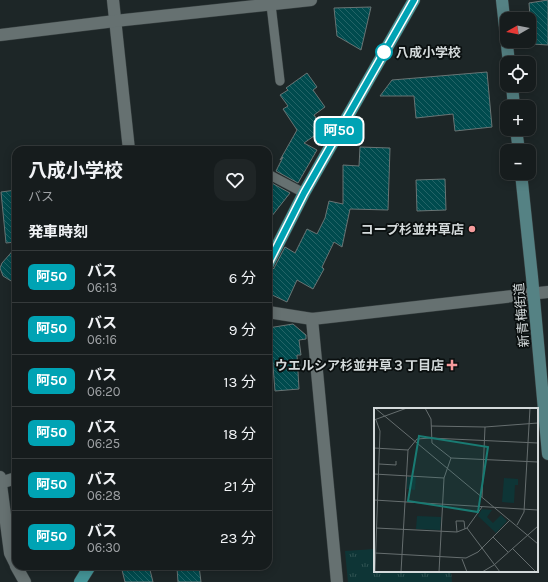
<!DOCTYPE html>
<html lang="ja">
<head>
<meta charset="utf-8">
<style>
  body { margin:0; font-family:Karla,"Noto Sans JP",sans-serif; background:#1f2526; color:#f1f3f6; height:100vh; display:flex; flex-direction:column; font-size:15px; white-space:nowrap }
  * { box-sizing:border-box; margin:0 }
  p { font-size:13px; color:#9ea1a4 }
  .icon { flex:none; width:22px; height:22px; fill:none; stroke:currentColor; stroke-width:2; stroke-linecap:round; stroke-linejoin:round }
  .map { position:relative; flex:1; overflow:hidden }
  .side { position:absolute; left:12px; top:146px; width:260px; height:424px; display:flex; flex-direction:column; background:#161c1d; border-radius:12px; box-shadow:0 2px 10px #0003,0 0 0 1px #353a3b }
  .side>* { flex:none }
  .badge { padding:0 8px; border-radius:6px; font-size:14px; line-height:26px }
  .needle { width:26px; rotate:261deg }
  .buttons { position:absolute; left:500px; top:12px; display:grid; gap:8px }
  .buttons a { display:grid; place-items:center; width:36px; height:36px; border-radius:8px; background:#161c1d; box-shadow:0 2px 10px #0003,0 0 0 1px #353a3b; font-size:20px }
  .map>.badge { position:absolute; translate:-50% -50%; box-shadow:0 0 0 2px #fff }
  h2 { padding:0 16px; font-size:15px; line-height:36px }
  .round { display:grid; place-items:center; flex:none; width:42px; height:42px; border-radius:12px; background:#1f2526 }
  .overview { display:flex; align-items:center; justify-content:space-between; height:68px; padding:0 16px }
  h1 { font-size:19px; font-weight:700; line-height:30px }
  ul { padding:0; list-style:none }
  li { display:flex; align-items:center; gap:12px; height:52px; padding:0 16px; border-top:1px solid #353a3b }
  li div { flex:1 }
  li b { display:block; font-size:15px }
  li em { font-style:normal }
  li .badge { min-width:44px; font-weight:700; text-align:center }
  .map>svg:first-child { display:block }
  .park { fill:url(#park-tufts) }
  .building { fill:url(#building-back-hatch); stroke:#697474 }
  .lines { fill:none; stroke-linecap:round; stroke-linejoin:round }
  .lane-casing { stroke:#384041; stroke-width:10 }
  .street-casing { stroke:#384041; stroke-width:13 }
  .secondary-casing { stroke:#384041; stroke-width:13 }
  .primary-casing { stroke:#384041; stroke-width:13 }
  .lane { stroke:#667171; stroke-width:9 }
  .street { stroke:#667171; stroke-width:12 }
  .secondary { stroke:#558284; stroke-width:12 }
  .primary { stroke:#449497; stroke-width:12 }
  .line-casing { stroke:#fff; stroke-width:9 }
  .line { stroke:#00a3b4; stroke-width:6 }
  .stop-dot { fill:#fff; stroke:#00a3b4; stroke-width:2 }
  .poi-dot { fill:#f59b9c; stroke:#0a0f0f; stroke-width:1.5 }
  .labels { text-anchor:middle; stroke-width:3.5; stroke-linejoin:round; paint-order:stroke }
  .stop-label { font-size:13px; font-weight:bold; fill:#d4dadb; stroke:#0a0f0f; text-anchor:start }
  .poi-label { font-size:13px; font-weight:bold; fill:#d4dadb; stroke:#0a0f0f; text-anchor:end }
  .street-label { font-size:13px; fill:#d4dadb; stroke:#0a0f0f }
  .inset-road { fill:none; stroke:#666e6f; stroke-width:1 }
  .view { fill:#197b73; fill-opacity:0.15; stroke:#197b73; stroke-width:2 }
  .inset-edge { fill:none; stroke:#d4dadb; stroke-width:2 }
</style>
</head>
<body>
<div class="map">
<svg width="548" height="582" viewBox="0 0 548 582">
  <defs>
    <pattern id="park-tufts" width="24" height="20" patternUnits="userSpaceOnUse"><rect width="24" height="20" fill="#0e3536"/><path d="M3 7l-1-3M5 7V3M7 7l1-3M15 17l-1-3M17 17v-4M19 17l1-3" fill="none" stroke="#305252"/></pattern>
    <pattern id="building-back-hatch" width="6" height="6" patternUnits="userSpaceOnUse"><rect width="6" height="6" fill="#004b4e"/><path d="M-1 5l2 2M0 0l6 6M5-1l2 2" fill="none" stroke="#246467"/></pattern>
  </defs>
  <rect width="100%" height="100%" fill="#1d2627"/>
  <polygon class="park" points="375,549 375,571 451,571 452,582 348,582 345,551"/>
  <g class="building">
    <polygon points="548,0 548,45 532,44 529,3"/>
    <polygon points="371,7 361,50 337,36 334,8"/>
    <polygon points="487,72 492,127 455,131 453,114 416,118 414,96 380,96 392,80"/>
    <polygon points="307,73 317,87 313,90 325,107 314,115 324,129 304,143 317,150 298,183 276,171 283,157 280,160 297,130 283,109 288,106 280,95 288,90 286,88"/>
    <polygon points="360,147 390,148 388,210 350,209 342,247 334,242 322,267 324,269 313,289 297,280 287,302 268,293 268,271 272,270 274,268 285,247 295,253 307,229 317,234 325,218 329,201 343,204 343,165 359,166"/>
    <polygon points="445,179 446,210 417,211 416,180"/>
    <polygon points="270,182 290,193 268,221 268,186"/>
    <polygon points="16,190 16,242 6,243 1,192"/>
    <polygon points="16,247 16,284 3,276 0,268 2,263"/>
    <polygon points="293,324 306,335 306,339 299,340 301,355 297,355 299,389 275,391 272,353 268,351 268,328"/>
    <polygon points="121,566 149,566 153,582 125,582"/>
    <polygon points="199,566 201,582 178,582 177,568"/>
  </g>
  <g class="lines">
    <defs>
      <g id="lane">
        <polyline points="271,5 280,81"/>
        <polyline points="268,174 304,193"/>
      </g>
      <g id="street">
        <polyline points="113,0 129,150"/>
        <polyline points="0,35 115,21 311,0"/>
        <polyline points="268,312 312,319 548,292"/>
        <polyline points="312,319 337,582"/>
        <polyline points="0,477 10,553 16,565"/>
        <polyline points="0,483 16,478"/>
        <polyline points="16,566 25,582"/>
      </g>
      <g id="secondary">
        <polyline points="502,0 509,63"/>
        <polyline points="512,85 514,107"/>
        <polyline points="516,129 519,151"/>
        <polyline points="521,173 532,277 548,454"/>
      </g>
      <g id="primary">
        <polyline points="268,264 304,193 414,0"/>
        <polyline points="80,582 90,566"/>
      </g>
    </defs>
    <use href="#lane" class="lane-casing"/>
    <use href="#street" class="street-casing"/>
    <use href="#secondary" class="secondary-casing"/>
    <use href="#primary" class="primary-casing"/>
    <use href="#lane" class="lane"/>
    <use href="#street" class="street"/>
    <use href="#secondary" class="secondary"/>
    <use href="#primary" class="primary"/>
  </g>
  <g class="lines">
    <defs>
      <polyline id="line" points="268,264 304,193 414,0"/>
    </defs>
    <use href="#line" class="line-casing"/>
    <use href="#line" class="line"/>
  </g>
  <circle class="stop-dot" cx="384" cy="52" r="8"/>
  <g class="poi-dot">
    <circle cx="472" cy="229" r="4"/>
    <path d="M450 359h4v4h4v4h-4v4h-4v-4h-4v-4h4z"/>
  </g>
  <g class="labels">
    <g class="stop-label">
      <text x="396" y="57">八成小学校</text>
    </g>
    <g class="poi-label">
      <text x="464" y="234">コープ杉並井草店</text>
      <text x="444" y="370">ウエルシア杉並井草３丁目店</text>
    </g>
    <g class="street-label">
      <text transform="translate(521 315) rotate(-95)" y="5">新青梅街道</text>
    </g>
  </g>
  <g transform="translate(374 408)">
    <rect width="164" height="164" fill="#1d2627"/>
    <path d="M43,108L67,109L66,122L42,121Z" fill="#0e3536"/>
    <path d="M33,69H42L41,82L33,81ZM130,70L144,71V77H141L140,95L128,94ZM108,101L118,102L113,109L119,115L127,107L133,113L122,125L104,108Z" fill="#0e3536"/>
    <path class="inset-road" d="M1,0L164,136M51,0L57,11L58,35L77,50L164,54M0,12L33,0M57,18L111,19L164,15M0,40L34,42M5,56L22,57V53M0,66L70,70M108,89L111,19M0,92L164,102M143,117L150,104L156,0M2,120L83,124L93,120L108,99M93,120L126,164M83,124L82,113H90L91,121M119,129L134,144M138,140L162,164M1,145L92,150L104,144L136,112M88,151L93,164M1,164L6,23L2,12M27,164L34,42L43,31L56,30L164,35M65,164L70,70L77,50M108,164L120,157L164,118"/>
    <path class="view" d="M45,28L114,39L104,104L34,93Z"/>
    <rect width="164" height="164" class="inset-edge"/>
  </g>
</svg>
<div class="buttons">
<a><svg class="needle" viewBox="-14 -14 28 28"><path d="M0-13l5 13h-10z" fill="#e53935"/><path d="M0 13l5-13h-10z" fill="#9ea1a4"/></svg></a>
<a><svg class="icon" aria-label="locate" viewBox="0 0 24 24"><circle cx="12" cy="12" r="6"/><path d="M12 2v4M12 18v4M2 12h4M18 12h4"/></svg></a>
<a>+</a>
<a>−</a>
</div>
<b class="badge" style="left:339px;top:131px;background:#00a3b4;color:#fff">阿50</b>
<section class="side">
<div class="overview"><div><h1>八成小学校</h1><p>バス</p></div><a class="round"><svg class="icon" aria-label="heart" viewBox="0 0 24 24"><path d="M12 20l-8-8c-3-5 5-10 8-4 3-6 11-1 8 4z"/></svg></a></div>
<h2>発車時刻</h2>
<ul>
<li><span class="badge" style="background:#00a3b4;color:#fff">阿50</span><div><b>バス</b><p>06:13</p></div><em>6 分</em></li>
<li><span class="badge" style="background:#00a3b4;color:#fff">阿50</span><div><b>バス</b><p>06:16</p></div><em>9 分</em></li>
<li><span class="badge" style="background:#00a3b4;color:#fff">阿50</span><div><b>バス</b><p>06:20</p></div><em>13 分</em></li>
<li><span class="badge" style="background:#00a3b4;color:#fff">阿50</span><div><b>バス</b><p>06:25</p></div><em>18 分</em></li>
<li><span class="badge" style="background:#00a3b4;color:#fff">阿50</span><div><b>バス</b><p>06:28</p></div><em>21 分</em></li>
<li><span class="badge" style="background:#00a3b4;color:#fff">阿50</span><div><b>バス</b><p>06:30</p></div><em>23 分</em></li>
</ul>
</section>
</div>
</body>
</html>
